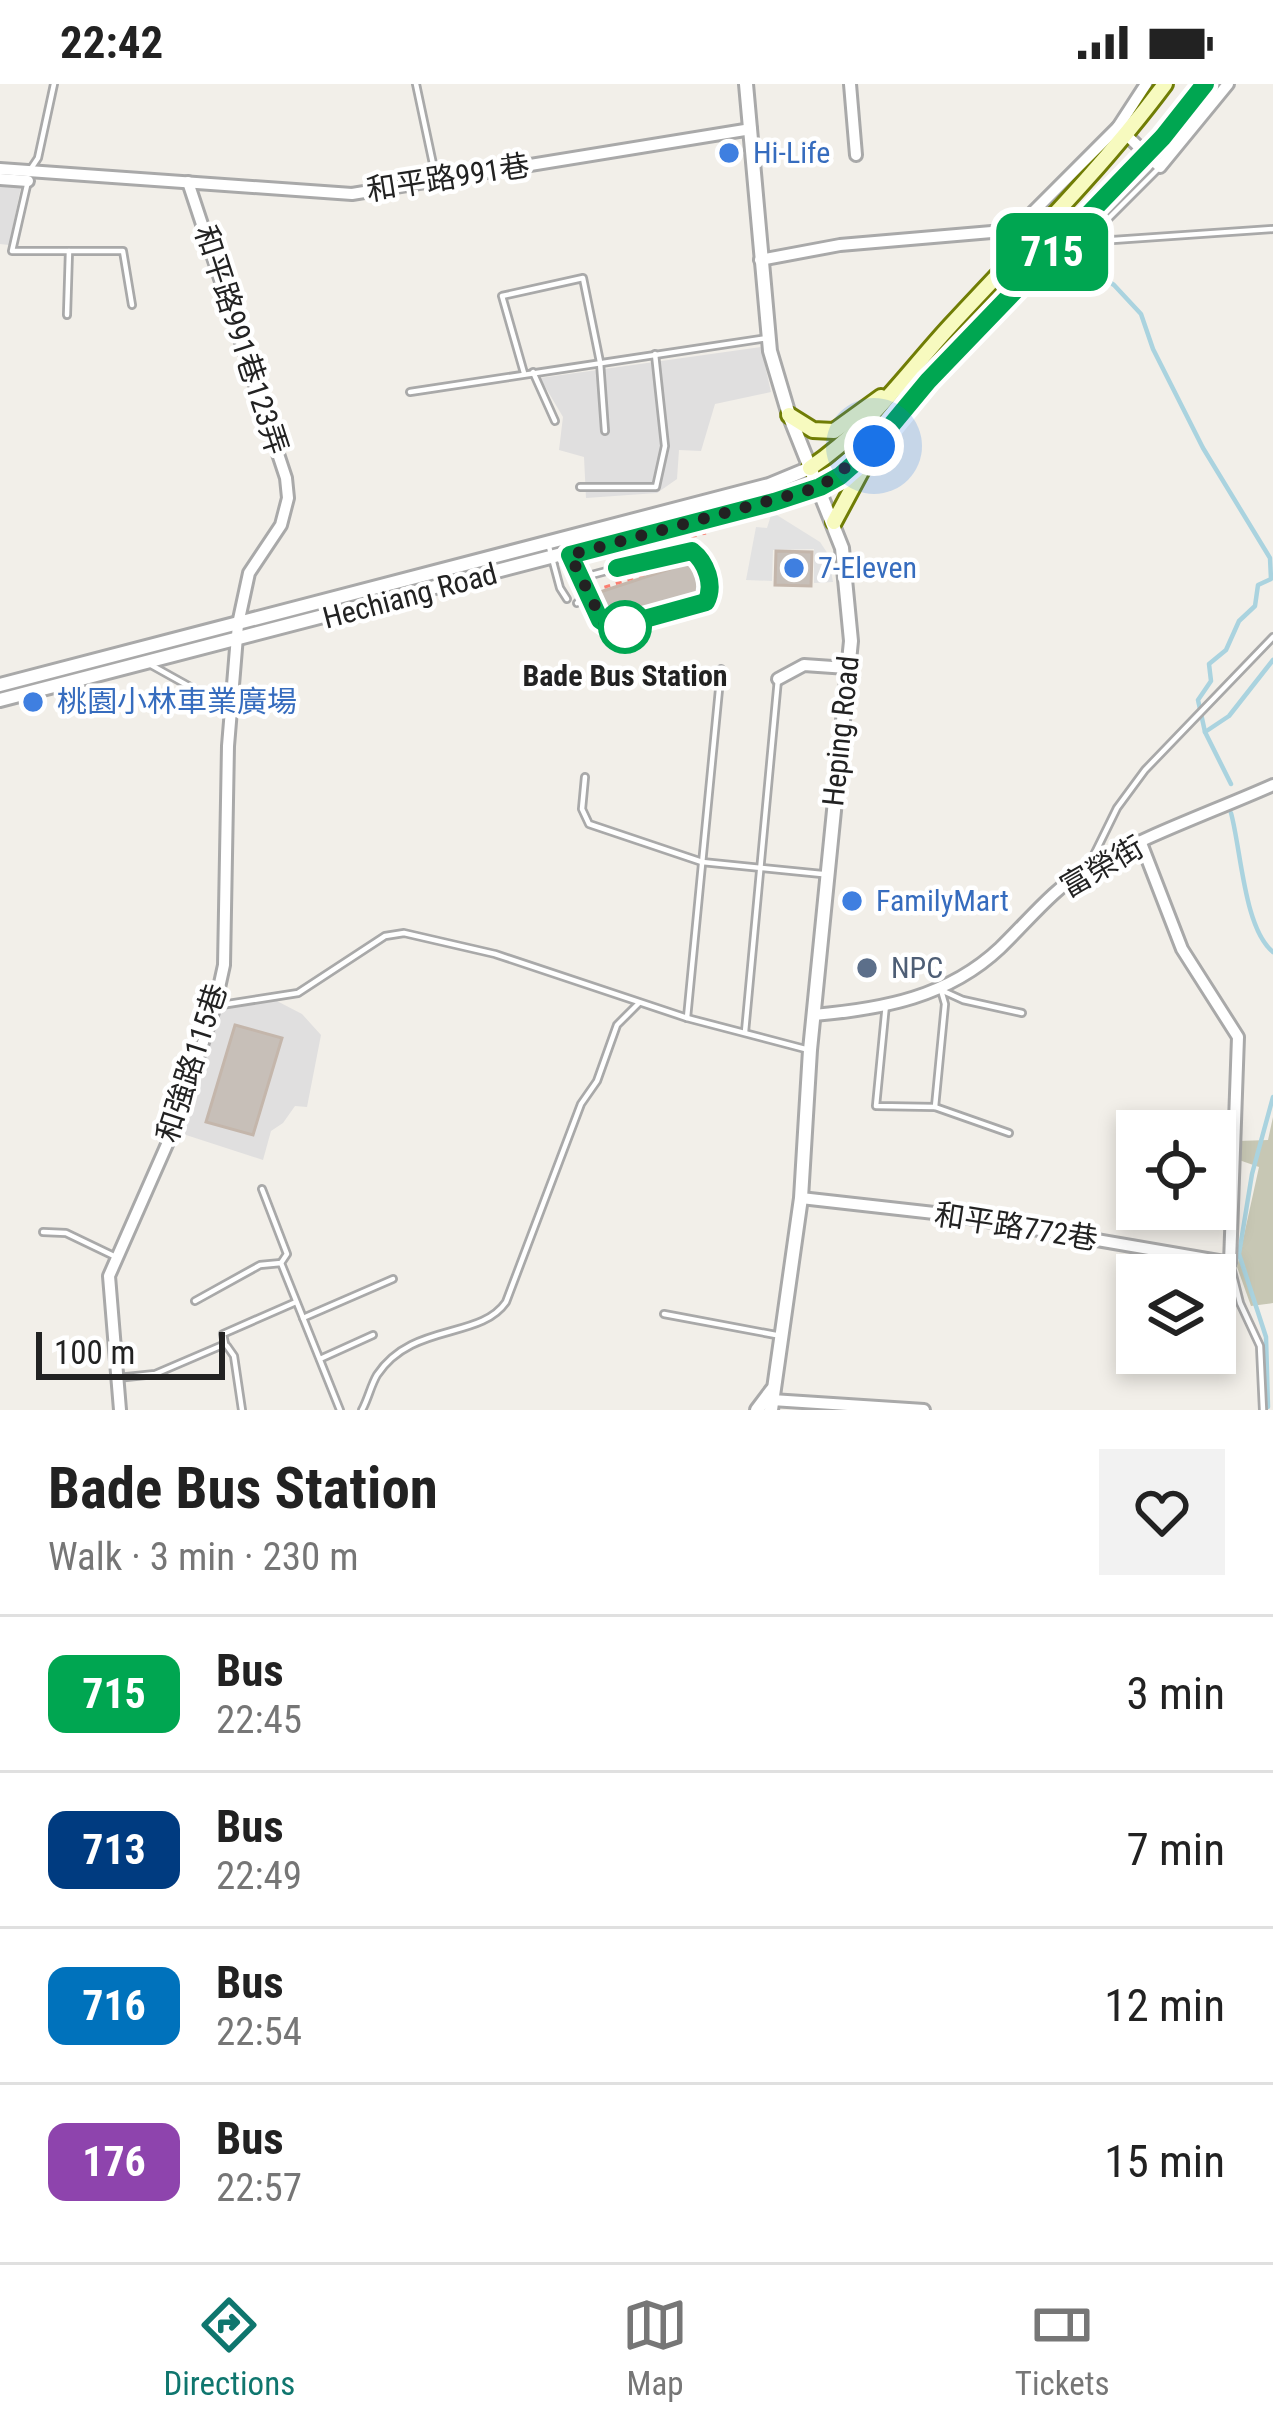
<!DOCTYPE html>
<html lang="en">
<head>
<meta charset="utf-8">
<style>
  body { margin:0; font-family:"Roboto Condensed","Noto Sans TC",sans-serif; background:#f2f2f2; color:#222; height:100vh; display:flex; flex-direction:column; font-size:45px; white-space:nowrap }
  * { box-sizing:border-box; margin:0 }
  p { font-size:39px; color:#767676 }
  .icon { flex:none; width:66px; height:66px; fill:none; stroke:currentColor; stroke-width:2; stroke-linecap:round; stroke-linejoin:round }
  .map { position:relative; height:1326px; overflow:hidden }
  .drawer { display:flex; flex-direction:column; background:#fff; flex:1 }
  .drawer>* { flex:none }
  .badge { padding:0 24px; border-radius:18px; font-size:42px; line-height:78px }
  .tools { position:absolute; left:1116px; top:1026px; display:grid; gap:24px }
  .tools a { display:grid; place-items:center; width:120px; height:120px; border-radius:0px; background:#fff; box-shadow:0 6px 18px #0003; font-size:60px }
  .scale { position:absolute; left:36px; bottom:30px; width:189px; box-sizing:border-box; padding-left:12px; border:6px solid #222; border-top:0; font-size:33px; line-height:42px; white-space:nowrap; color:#222; -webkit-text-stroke:9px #fff; paint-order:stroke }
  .you { position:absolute; width:60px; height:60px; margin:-30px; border:9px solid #fff; border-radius:50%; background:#1a73e8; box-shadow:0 0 0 18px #1a73e833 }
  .map>.badge { position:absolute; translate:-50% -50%; box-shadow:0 0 0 6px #fff }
  .round { display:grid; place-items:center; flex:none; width:126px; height:126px; border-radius:0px; background:#f2f2f2 }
  .summary { display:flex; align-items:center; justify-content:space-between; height:204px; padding:0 48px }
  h1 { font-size:57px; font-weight:700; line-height:90px }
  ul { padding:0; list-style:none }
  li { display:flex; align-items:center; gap:36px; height:156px; padding:0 48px; border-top:3px solid #e0e0e0 }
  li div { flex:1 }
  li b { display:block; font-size:45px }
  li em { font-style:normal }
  li .badge { min-width:132px; font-weight:700; text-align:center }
  .status { display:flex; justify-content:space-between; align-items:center; height:84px; padding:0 60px; background:#fff; direction:ltr }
  .status svg { height:33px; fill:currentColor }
  .menu { display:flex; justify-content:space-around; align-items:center; height:168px; border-top:3px solid #e0e0e0; background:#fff; font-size:33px; color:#767676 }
  .menu a { display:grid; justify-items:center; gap:6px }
  .menu .on { color:#0f766e }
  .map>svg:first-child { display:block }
  .residential { fill:#e0dfdf }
  .construction { fill:#c7c7b4 }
  .parking { fill:#e2e2e2 }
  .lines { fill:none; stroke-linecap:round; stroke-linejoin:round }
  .stream { stroke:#aad3df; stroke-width:4.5 }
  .building { fill:#c7bfb8; stroke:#c4b6ab; stroke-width:3 }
  .service-casing { stroke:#a9a9a9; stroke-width:10 }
  .minor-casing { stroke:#a9a9a9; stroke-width:16 }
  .tertiary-casing { stroke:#a9a9a9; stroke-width:18 }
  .secondary-casing { stroke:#707d05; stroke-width:20 }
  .motorway-casing { stroke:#dc2a67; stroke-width:24 }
  .path { stroke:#fa8072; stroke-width:3; stroke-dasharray:6 6; stroke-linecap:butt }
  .service { stroke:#fff; stroke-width:4.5 }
  .minor { stroke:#fff; stroke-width:10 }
  .tertiary { stroke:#fff; stroke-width:12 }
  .secondary { stroke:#f7fabf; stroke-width:14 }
  .motorway { stroke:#e892a2; stroke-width:18 }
  .line-casing { stroke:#fff; stroke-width:27 }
  .line { stroke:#00a651; stroke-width:18 }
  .walk { stroke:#222; stroke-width:12; stroke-dasharray:0 21.6 }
  .shop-dot { fill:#3f7fe0; stroke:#fff; stroke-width:4.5 }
  .stop-dot { fill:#fff; stroke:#00a651; stroke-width:6 }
  .service-dot { fill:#5c6f8a; stroke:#fff; stroke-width:4.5 }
  .labels { text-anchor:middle; stroke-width:9; stroke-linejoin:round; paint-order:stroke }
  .shop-label { font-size:30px; fill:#366cbe; stroke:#fff; text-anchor:start }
  .street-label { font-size:30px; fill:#222; stroke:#fff }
  .stop-label { font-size:30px; font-weight:bold; fill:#222; stroke:#fff }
  .service-label { font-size:30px; fill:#4e5e75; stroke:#fff; text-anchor:start }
</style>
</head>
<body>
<div class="status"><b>22:42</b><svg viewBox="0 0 49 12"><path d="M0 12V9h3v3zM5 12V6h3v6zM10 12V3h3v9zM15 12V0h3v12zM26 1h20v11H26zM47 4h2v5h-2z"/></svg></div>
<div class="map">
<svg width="1273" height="1326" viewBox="0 0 1273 1326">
  <rect width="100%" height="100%" fill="#f2efe9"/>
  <g class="residential">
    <polygon points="0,91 23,93 9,161 0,160"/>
    <polygon points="761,263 771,308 715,320 701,367 679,366 677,395 657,409 586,414 584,373 559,366 563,333 540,294"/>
    <polygon points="275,916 302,930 321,951 307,1023 295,1022 283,1039 271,1047 263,1076 183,1050 219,926"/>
  </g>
  <polygon class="construction" points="1273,1033 1273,1219 1251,1222 1237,1183 1259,1083 1239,1076 1238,1057 1268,1056"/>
  <polygon class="parking" points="772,428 820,458 828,470 833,498 814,499 814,465 773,466 772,497 746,496 756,443 767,444"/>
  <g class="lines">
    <g class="stream">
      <polyline points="1088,184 1114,201 1141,230 1153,265 1203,364 1270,474 1271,495 1258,501 1255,522 1239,537 1226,566 1209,580 1211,597 1198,616 1205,648 1231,700"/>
      <polyline points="1205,648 1229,632 1273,576"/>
      <path d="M1231,729C1241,765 1244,845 1273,868"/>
      <polyline points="1268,1323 1266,1253 1239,1170 1252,1090 1273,1013"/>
    </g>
  </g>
  <g class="building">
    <polygon points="776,467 812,468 811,502 775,501"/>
    <polygon points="691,478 701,507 619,535 609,533 600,508"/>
    <polygon points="235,941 282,954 253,1051 206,1038"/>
  </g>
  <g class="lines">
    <defs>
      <g id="service">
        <polyline points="416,0 436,94"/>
        <polyline points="30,86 38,74 54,0"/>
        <polyline points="28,97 12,167 123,167 132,221"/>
        <polyline points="1099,147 1113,156 1273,145"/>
        <polyline points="1027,206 1052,191 1159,84"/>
        <polyline points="67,231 69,167"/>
        <polyline points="533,288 555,337"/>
        <polyline points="524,289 502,212 583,194 600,278 605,347"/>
        <polyline points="410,308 767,254"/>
        <polyline points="580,403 656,403 665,362 655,270"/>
        <polyline points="548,459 560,504 567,515"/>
        <path d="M569,469C579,492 590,532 612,544L701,522L710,513L703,478L686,466L580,494"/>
        <polyline points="577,519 588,510"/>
        <polyline points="151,581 230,625"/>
        <polyline points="585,693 582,725 589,740 702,778 822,790"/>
        <polyline points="1090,779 1117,724 1145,686 1273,553"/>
        <polyline points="941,906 963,916 1022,929"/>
        <polyline points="886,920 876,1022 935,1023 1009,1049"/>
        <polyline points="215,922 298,909 385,852 404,849 495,870 687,934 809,966"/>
        <polyline points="687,934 721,585"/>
        <polyline points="745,948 778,595"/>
        <polyline points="935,1023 945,920 941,906"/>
        <polyline points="262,1105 287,1170 281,1179 340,1326"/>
        <polyline points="43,1148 66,1149 116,1173"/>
        <polyline points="1230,1179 1240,1219 1260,1262 1263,1326"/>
        <polyline points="195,1217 260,1181 281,1179"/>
        <polyline points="664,1230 776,1251"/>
        <polyline points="303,1234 393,1195"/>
        <polyline points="225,1260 223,1250 296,1218"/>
        <polyline points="227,1262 234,1272 242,1326"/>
        <polyline points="320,1275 373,1251"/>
        <polyline points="117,1294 155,1290 225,1260"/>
        <path d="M362,1326C368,1315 371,1301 377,1291C412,1238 480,1256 506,1218L581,1020L597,997L617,941L639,919"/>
      </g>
      <g id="minor">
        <polyline points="850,0 856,71"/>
        <polyline points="1146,0 1118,43 1160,83 1228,0"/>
        <polyline points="0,85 352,110 751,45"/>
        <polyline points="0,95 28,97"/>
        <polyline points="760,176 840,161 1015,146 1118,43"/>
        <polyline points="778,595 804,581 847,584"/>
        <path d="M814,931C883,925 948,913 1000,864C1029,836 1053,805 1088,784C1146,751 1212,728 1273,701"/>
        <polyline points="801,1114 952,1131 1230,1179 1238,953 1182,865 1141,759"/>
        <polyline points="772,1316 924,1326"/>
        <polyline points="120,1326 109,1192 176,1040 215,922 224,881 228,662 238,540 249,489 281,441 288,414 286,394 188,98"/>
      </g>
      <g id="tertiary">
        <polyline points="746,0 770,267 789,331 842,464 851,557 810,966 801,1114 771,1326"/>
        <polyline points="0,601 769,401 810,384"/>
        <polyline points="0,616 820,403"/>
        <polyline points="757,1326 772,1306"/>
      </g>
      <g id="secondary">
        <polyline points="789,331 813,346 834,347 881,313"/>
        <path d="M810,384C868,345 905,291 951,241C1024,162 1101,86 1165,0"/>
        <path d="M820,403C873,372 907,320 949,276C1035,186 1131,100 1203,0"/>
        <polyline points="834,438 871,369"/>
      </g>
      <polyline id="motorway" points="1200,5 1205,0"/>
    </defs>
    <use href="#service" class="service-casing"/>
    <use href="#minor" class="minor-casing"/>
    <use href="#tertiary" class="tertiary-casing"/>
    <use href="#secondary" class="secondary-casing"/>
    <use href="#motorway" class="motorway-casing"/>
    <g class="path">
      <polyline points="670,462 673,457 706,449"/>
      <polyline points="593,507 679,479"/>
    </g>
    <use href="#service" class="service"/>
    <use href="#minor" class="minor"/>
    <use href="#tertiary" class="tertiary"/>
    <use href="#secondary" class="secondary"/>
    <use href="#motorway" class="motorway"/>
  </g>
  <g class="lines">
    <defs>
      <path id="line" d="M617,484L692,467C706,478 715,501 706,518L612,544L600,536L570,471L774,418L820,403L840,392L874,362L928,297L1163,53L1205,0"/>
    </defs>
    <use href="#line" class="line-casing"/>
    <use href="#line" class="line"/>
    <polyline class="walk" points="625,543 612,544 604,540 570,471 820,403 874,362"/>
  </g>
  <g class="shop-dot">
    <circle cx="729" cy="69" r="12"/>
    <circle cx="794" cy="484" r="12"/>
    <circle cx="33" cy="618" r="12"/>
    <circle cx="852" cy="817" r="12"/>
  </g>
  <circle class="stop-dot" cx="625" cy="543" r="24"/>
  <circle class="service-dot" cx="867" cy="884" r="12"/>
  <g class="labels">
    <g class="shop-label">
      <text x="753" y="79">Hi-Life</text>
      <text x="818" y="494">7-Eleven</text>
      <text x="57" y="628">桃園小林車業廣場</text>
      <text x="876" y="827">FamilyMart</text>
    </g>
    <g class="street-label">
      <text transform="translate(448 94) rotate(-9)" y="10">和平路991巷</text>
      <text transform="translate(241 256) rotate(72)" y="10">和平路991巷123弄</text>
      <text transform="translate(410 512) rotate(-15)" y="10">Hechiang Road</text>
      <text transform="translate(841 647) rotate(-84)" y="10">Heping Road</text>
      <text transform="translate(1102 783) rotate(-30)" y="10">富榮街</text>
      <text transform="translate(192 979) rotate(-72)" y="10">和強路115巷</text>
      <text transform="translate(1016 1143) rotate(9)" y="10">和平路772巷</text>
    </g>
    <g class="stop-label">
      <text x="625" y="602">Bade Bus Station</text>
    </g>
    <g class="service-label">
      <text x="891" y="894">NPC</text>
    </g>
  </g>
</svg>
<div class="tools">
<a><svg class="icon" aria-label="locate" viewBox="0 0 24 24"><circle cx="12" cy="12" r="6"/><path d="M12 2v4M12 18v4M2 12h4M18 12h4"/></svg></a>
<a><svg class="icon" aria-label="layers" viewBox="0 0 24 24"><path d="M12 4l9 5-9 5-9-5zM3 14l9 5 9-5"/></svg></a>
</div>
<div class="scale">100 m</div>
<div class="you" style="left:874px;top:362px"></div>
<b class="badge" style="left:1052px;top:168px;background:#00a651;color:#fff">715</b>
</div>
<section class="drawer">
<div class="summary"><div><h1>Bade Bus Station</h1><p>Walk · 3 min · 230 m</p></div><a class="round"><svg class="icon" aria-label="heart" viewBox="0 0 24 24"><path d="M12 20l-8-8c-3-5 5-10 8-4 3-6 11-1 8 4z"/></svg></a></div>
<ul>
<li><span class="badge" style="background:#00a651;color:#fff">715</span><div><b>Bus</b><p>22:45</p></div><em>3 min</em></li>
<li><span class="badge" style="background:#003b80;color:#fff">713</span><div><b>Bus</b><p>22:49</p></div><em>7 min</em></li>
<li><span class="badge" style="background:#0072bc;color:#fff">716</span><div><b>Bus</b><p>22:54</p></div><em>12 min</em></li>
<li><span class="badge" style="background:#8e44ad;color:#fff">176</span><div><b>Bus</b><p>22:57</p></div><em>15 min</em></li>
</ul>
</section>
<nav class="menu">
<a class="on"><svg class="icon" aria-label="directions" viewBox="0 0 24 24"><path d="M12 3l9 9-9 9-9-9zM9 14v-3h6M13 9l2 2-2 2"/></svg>Directions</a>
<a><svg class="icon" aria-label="map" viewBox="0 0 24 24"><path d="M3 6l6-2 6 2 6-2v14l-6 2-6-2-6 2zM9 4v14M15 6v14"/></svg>Map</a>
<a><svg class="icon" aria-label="tickets" viewBox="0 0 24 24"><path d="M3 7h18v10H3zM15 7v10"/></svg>Tickets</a>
</nav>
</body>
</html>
